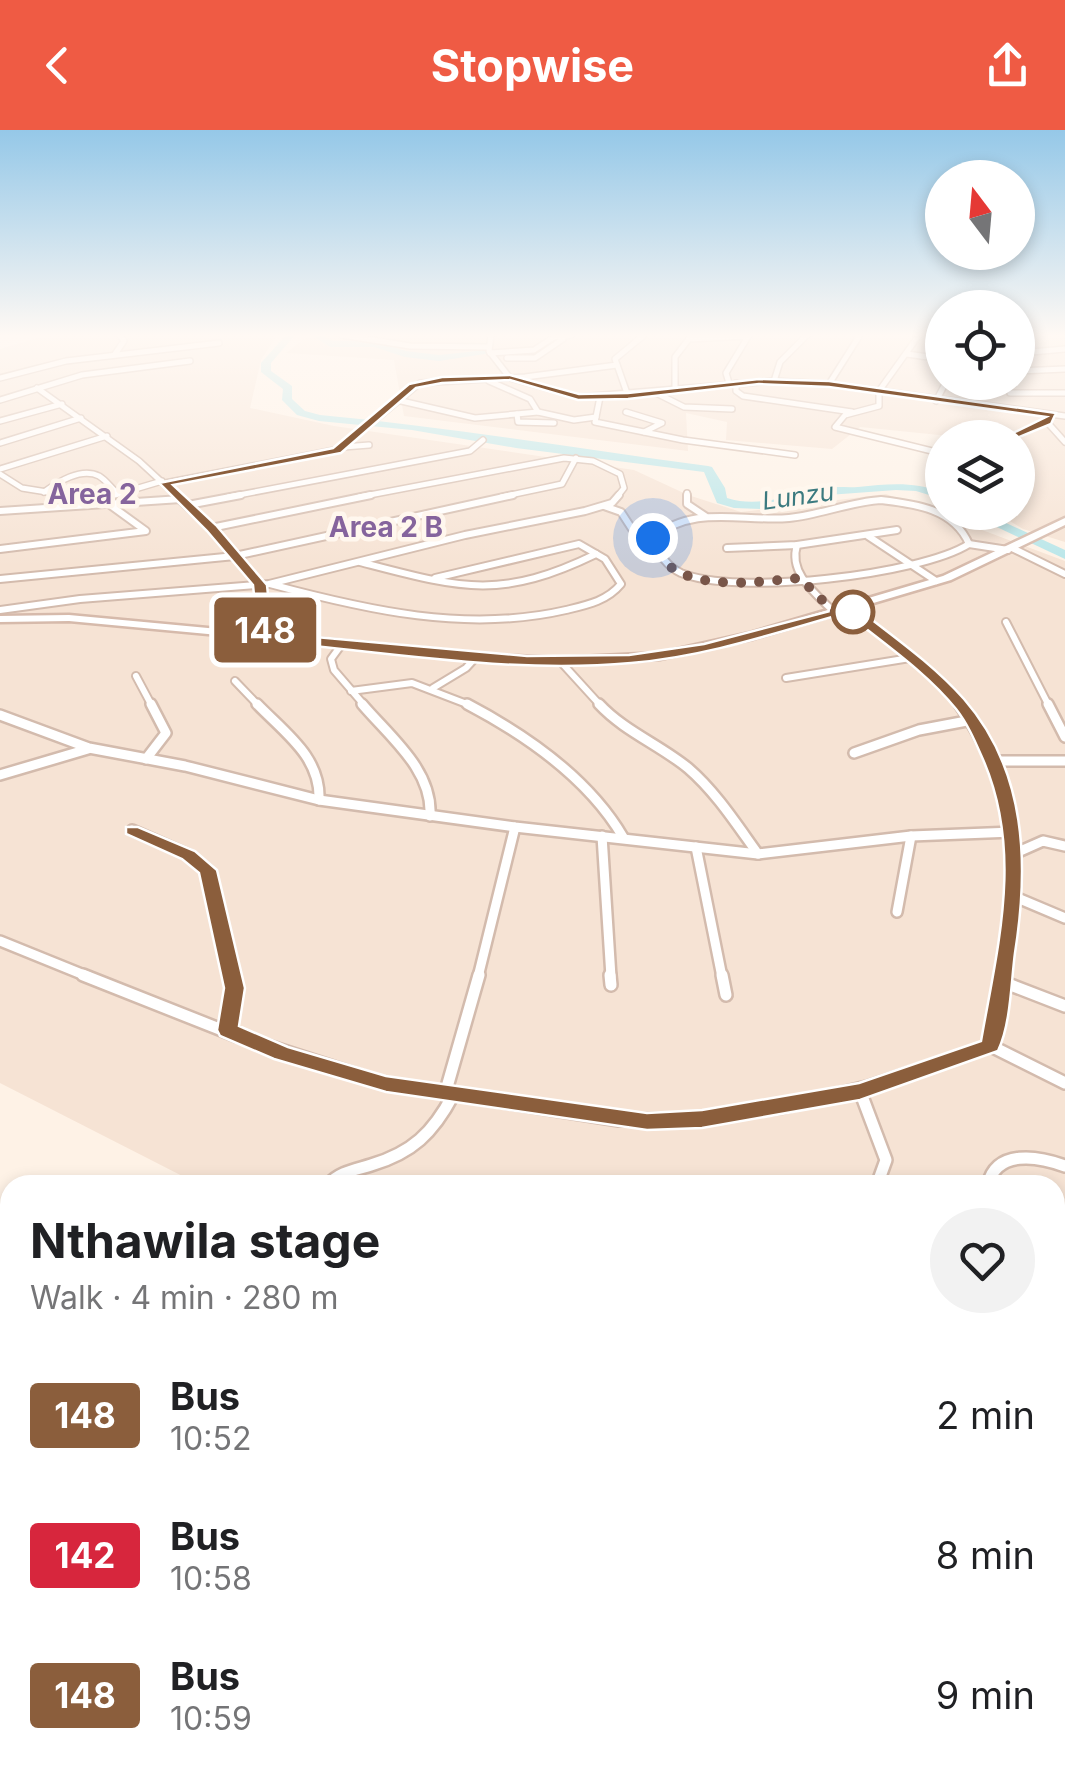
<!DOCTYPE html>
<html lang="en">
<head>
<meta charset="utf-8">
<style>
  body { margin:0; font-family:Inter,sans-serif; background:#f2f2f2; color:#202124; height:100vh; display:flex; flex-direction:column; font-size:38px; white-space:nowrap }
  * { box-sizing:border-box; margin:0 }
  p { font-size:32px; color:#757577 }
  .icon { flex:none; width:55px; height:55px; fill:none; stroke:currentColor; stroke-width:2; stroke-linecap:round; stroke-linejoin:round }
  .map { position:relative; flex:1; overflow:hidden }
  .details { position:absolute; left:0px; top:1045px; width:1065px; height:610px; display:flex; flex-direction:column; background:#fff; border-radius:30px 30px 0 0; box-shadow:0 5px 15px #0003 }
  .details>* { flex:none }
  .badge { padding:0 20px; border-radius:8px; font-size:35px; line-height:65px }
  .needle { width:65px; rotate:344deg }
  .buttons { position:absolute; left:925px; top:30px; display:grid; gap:20px }
  .buttons a { display:grid; place-items:center; width:110px; height:110px; border-radius:50%; background:#fff; box-shadow:0 5px 15px #0003; font-size:50px }
  .you { position:absolute; width:50px; height:50px; margin:-25px; border:8px solid #fff; border-radius:50%; background:#1a73e8; box-shadow:0 0 0 15px #1a73e833 }
  .map>.badge { position:absolute; translate:-50% -50%; box-shadow:0 0 0 5px #fff }
  .round { display:grid; place-items:center; flex:none; width:105px; height:105px; border-radius:52px; background:#f2f2f2 }
  .overview { display:flex; align-items:center; justify-content:space-between; height:170px; padding:0 30px }
  h1 { font-size:48px; font-weight:700; line-height:75px }
  ul { padding:0; list-style:none }
  li { display:flex; align-items:center; gap:30px; height:140px; padding:0 30px }
  li div { flex:1 }
  li b { display:block; font-size:38px }
  li em { font-style:normal }
  li .badge { min-width:110px; font-weight:700; text-align:center }
  header { display:flex; justify-content:space-between; align-items:center; height:130px; padding:0 30px; background:#ef5b44; color:#fff; font-size:45px; font-weight:700 }
  .map>svg:first-child { display:block }
  .residential { fill:#f6e3d4 }
  .lines { fill:none; stroke-linecap:round; stroke-linejoin:round }
  .stream { stroke:#9ed7db; stroke-width:6 }
  .river { fill:#b9e6e9; fill-rule:evenodd }
  .street-far4-casing { stroke:#d3bbad; stroke-width:8 }
  .street-far3-casing { stroke:#d3bbad; stroke-width:10 }
  .street-far2-casing { stroke:#d3bbad; stroke-width:14 }
  .street-far1-casing { stroke:#d3bbad; stroke-width:16 }
  .street-casing { stroke:#d3bbad; stroke-width:20 }
  .secondary-casing { stroke:#d6baab; stroke-width:5 }
  .street-far4 { stroke:#fff; stroke-width:5 }
  .street-far3 { stroke:#fff; stroke-width:6 }
  .street-far2 { stroke:#fff; stroke-width:9 }
  .street-far1 { stroke:#fff; stroke-width:11 }
  .street { stroke:#fff; stroke-width:15 }
  .secondary { fill:#fff; fill-rule:evenodd }
  .line { fill:#8b5e3c; stroke:#fff; stroke-width:2.5 }
  .walk { stroke:#795649; stroke-width:10; stroke-dasharray:0 18 }
  .stop-dot { fill:#fff; stroke:#8b5e3c; stroke-width:5 }
  .labels { text-anchor:middle; stroke-width:9; stroke-linejoin:round; paint-order:stroke }
  .far-water-label { font-size:25px; font-style:italic; fill:#3b7a7f; stroke:#fff7ee }
  .far-quarter-label { font-size:28px; font-weight:bold; fill:#85649d; stroke:#fff7ee }
</style>
</head>
<body>
<header><svg class="icon" aria-label="back" viewBox="0 0 24 24"><path d="M15 5l-7 7 7 7"/></svg>Stopwise<svg class="icon" aria-label="share" viewBox="0 0 24 24"><path d="M12 15V3M7 8l5-5 5 5M5 13v7h14v-7"/></svg></header>
<div class="map">
<svg width="1065" height="1655" viewBox="0 0 1065 1655">
  <rect width="100%" height="100%" fill="#fef2e6"/>
  <g class="residential">
    <polygon points="48,205 277,205 261,230 250,278 334,296 634,340 688,365 741,382 886,364 1065,431 1065,1655 823,1655 799,1645 1055,1645 1055,1055 200,1055 0,953 0,219"/>
    <polygon points="319,205 942,205 942,252 1018,252 1018,205 1065,205 1065,412 1023,399 997,383 1018,382 1018,308 959,307 860,297 832,319 726,310 727,292 686,283 688,321 404,286 394,230 286,223 304,209"/>
  </g>
  <g class="lines">
    <g class="stream">
      <polyline points="0,1494 10,1501"/>
      <polyline points="166,1645 174,1655"/>
    </g>
    <g class="river">
      <path d="M286,205H295L271,233V241L292,256V269L305,281L320,285C449,297 578,319 708,336L712,337L725,358L727,368C761,379 793,363 826,358C837,356 847,358 858,357C888,354 913,351 942,362V369L916,361L896,360L828,365L761,379L734,378L717,373L704,342L516,318L412,300L319,291L297,285L282,270L283,259L261,242V233Z"/>
      <polygon points="312,205 323,205 332,211 375,211 406,221 439,225 486,220 491,223 439,231 405,227 374,217 330,217"/>
      <polygon points="965,382 982,382 1065,420 1065,429"/>
    </g>
    <defs>
      <g id="street-far4">
        <polyline points="342,205 410,216 489,217"/>
        <polyline points="491,205 489,221 510,248 579,267 774,251 829,254 1065,286"/>
        <polyline points="919,205 879,261 879,276 845,285 835,297 932,321"/>
        <polyline points="689,209 748,206"/>
        <polyline points="490,223 534,220 554,207 571,205"/>
        <polyline points="1020,223 1065,219"/>
        <polyline points="115,224 124,211 120,205"/>
        <polyline points="907,224 942,229"/>
        <polyline points="507,228 535,228 563,209"/>
        <polyline points="1018,241 1065,239"/>
        <polyline points="0,248 66,231 219,213"/>
        <polyline points="489,251 530,269 538,282 574,290 596,287"/>
        <polyline points="774,251 780,232 807,205"/>
        <polyline points="729,253 726,243 749,205"/>
        <polyline points="736,253 736,261 743,266 852,282"/>
        <polyline points="829,254 860,205"/>
        <polyline points="37,258 139,331 178,367"/>
        <polyline points="675,260 675,227 692,205"/>
        <polyline points="656,263 684,277 732,279"/>
        <polyline points="1010,263 1065,263"/>
        <polyline points="628,266 615,229 644,205"/>
        <polyline points="600,267 595,292 683,310 795,325"/>
        <polyline points="0,270 82,245 190,231"/>
        <polyline points="397,270 475,288 538,282"/>
        <polyline points="936,271 946,252"/>
        <polyline points="626,282 662,293 644,302"/>
        <polyline points="517,284 518,292 554,293"/>
        <polyline points="1052,285 1047,292 1065,312"/>
        <polyline points="0,291 62,274"/>
        <polyline points="1017,305 1047,292"/>
        <polyline points="0,313 81,288"/>
        <polyline points="344,317 369,315"/>
        <polyline points="0,339 107,306"/>
        <polyline points="0,344 22,358 78,367"/>
        <polyline points="165,353 340,319 420,253 525,247 617,235"/>
        <path d="M44,362C58,352 81,337 99,346C106,350 111,358 117,363"/>
        <polyline points="687,363 687,367"/>
        <polyline points="115,365 162,351"/>
        <polyline points="228,367 470,321 483,310"/>
        <polyline points="359,367 564,328 593,331 620,344 624,358 617,367"/>
        <polyline points="501,367 562,354 576,328"/>
      </g>
      <g id="street-far3">
        <polyline points="175,365 211,398 260,455 265,507"/>
        <polyline points="687,365 687,374 705,386"/>
        <path d="M881,370C916,374 954,379 969,414C920,445 736,466 681,443C666,436 658,423 653,408C693,374 741,392 789,388C820,385 849,372 881,370Z"/>
        <polyline points="188,375 241,365"/>
        <polyline points="604,376 621,382 634,402"/>
        <polyline points="0,381 181,369"/>
        <polyline points="211,398 371,365"/>
        <polyline points="868,406 936,451"/>
        <polyline points="969,414 1008,420"/>
        <path d="M797,415C788,443 816,464 834,482"/>
        <polyline points="727,418 797,415 897,400"/>
        <polyline points="1012,418 1065,444"/>
        <polyline points="0,419 146,401 106,372 63,365"/>
        <path d="M360,432C460,458 499,471 596,424"/>
        <polyline points="0,449 235,426 513,365"/>
        <path d="M270,454C367,480 467,503 566,480C587,475 607,471 621,454L605,429L579,414L435,448"/>
        <polyline points="848,478 920,534 961,576"/>
        <polyline points="0,480 80,469 269,454 465,405 585,381 612,373 619,365"/>
        <polyline points="1006,492 1049,576"/>
        <polyline points="342,514 331,529 334,540 365,576"/>
        <polyline points="560,531 601,576"/>
        <polyline points="136,546 152,576"/>
        <polyline points="786,548 910,528"/>
        <polyline points="235,551 259,576"/>
        <polyline points="433,558 466,538 477,526"/>
        <polyline points="351,561 412,553 472,576"/>
      </g>
      <g id="street-far2">
        <path d="M257,574C285,603 321,627 319,670"/>
        <path d="M362,574C390,607 433,640 430,686"/>
        <path d="M467,574C526,605 589,649 623,707"/>
        <path d="M599,574C624,601 660,615 688,638C716,662 737,695 758,724"/>
        <path d="M959,574C1020,662 1021,744 1004,847"/>
        <polyline points="1048,574 1065,607"/>
        <polyline points="0,585 89,618 185,636 319,670 515,697 758,724 911,706 1013,702"/>
        <polyline points="854,623 919,600 972,590"/>
        <polyline points="146,629 166,603 151,574"/>
        <polyline points="994,631 1065,631"/>
        <polyline points="0,645 88,619"/>
        <polyline points="132,700 189,725 208,740 233,847"/>
        <polyline points="602,706 611,847"/>
        <polyline points="696,717 722,847"/>
        <polyline points="1016,723 1043,711 1065,716"/>
        <polyline points="1015,767 1065,788"/>
        <polyline points="897,782 911,706"/>
        <polyline points="0,811 89,847"/>
        <polyline points="478,847 515,697"/>
      </g>
      <g id="street-far1">
        <polyline points="83,845 237,906 383,953 619,990 697,989 783,977 867,957 991,916 1065,953"/>
        <polyline points="610,845 611,855"/>
        <polyline points="722,845 726,865"/>
        <polyline points="1003,852 1065,876"/>
        <polyline points="228,900 235,858 232,845"/>
        <polyline points="991,916 1004,845"/>
        <polyline points="860,961 886,1030 877,1055"/>
        <polyline points="445,964 479,845"/>
        <path d="M328,1055C339,1042 355,1040 371,1035C412,1023 433,1003 453,965"/>
        <path d="M988,1055C996,1019 1038,1026 1065,1036"/>
        <polyline points="1055,1184 1065,1188"/>
      </g>
      <polyline id="street" points="325,1645 329,1655"/>
      <polygon id="secondary" points="1065,388 1065,395 951,450 752,509 660,529 560,534 494,531 69,491 0,492 0,486 69,485 494,525 560,528 660,523 750,503 943,446"/>
    </defs>
    <use href="#street-far4" class="street-far4-casing"/>
    <use href="#street-far3" class="street-far3-casing"/>
    <use href="#street-far2" class="street-far2-casing"/>
    <use href="#street-far1" class="street-far1-casing"/>
    <use href="#street" class="street-casing"/>
    <use href="#secondary" class="secondary-casing"/>
    <use href="#street-far4" class="street-far4"/>
    <use href="#street-far3" class="street-far3"/>
    <use href="#street-far2" class="street-far2"/>
    <use href="#street-far1" class="street-far1"/>
    <use href="#street" class="street"/>
    <use href="#secondary" class="secondary"/>
  </g>
  <linearGradient id="sky" x2="0" y2="1"><stop stop-color="#95c8e8"/><stop offset="0.47" stop-color="#fff9f4"/><stop offset="1" stop-color="#fff9f4" stop-opacity="0"/></linearGradient>
  <rect width="1065" height="437" fill="url(#sky)"/>
  <path class="line" d="M510,245L579,264L628,263L759,249L829,251L1056,283L1051,294L1017,308L1013,303L1046,287L829,257L759,254L628,269L578,270L510,250L442,253L416,258L341,323L173,355L216,395L267,455L272,503L527,526L629,525L704,514L853,475C891,505 932,533 964,569C1027,641 1029,735 1015,823C1011,853 1011,894 998,921L860,970L702,998L647,1000L386,962L274,929L220,906L217,900L224,858L199,743L182,729L126,704V697H138L195,721L217,740L245,858L239,896L288,917L386,946L647,983L702,980L859,953L981,911C998,814 1024,719 981,625C974,609 967,593 956,579C925,541 883,513 846,483C775,503 705,527 631,533C510,544 385,522 265,511L258,506L253,455L207,401L159,353L333,318L409,254L442,247Z"/>
  <g class="lines">
    <path class="walk" d="M653,408C664,467 758,452 800,448L834,482L848,478L853,482"/>
  </g>
  <circle class="stop-dot" cx="853" cy="482" r="20"/>
  <g class="labels">
    <g class="far-water-label">
      <text transform="translate(798 366) rotate(-8)" y="9">Lunzu</text>
    </g>
    <g class="far-quarter-label">
      <text x="92" y="374">Area 2</text>
      <text x="386" y="407">Area 2 B</text>
    </g>
  </g>
</svg>
<div class="buttons">
<a><svg class="needle" viewBox="-14 -14 28 28"><path d="M0-13l5 13h-10z" fill="#e53935"/><path d="M0 13l5-13h-10z" fill="#757577"/></svg></a>
<a><svg class="icon" aria-label="locate" viewBox="0 0 24 24"><circle cx="12" cy="12" r="6"/><path d="M12 2v4M12 18v4M2 12h4M18 12h4"/></svg></a>
<a><svg class="icon" aria-label="layers" viewBox="0 0 24 24"><path d="M12 4l9 5-9 5-9-5zM3 14l9 5 9-5"/></svg></a>
</div>
<div class="you" style="left:653px;top:408px"></div>
<b class="badge" style="left:265px;top:500px;background:#8b5e3c;color:#fff">148</b>
<section class="details">
<div class="overview"><div><h1>Nthawila stage</h1><p>Walk · 4 min · 280 m</p></div><a class="round"><svg class="icon" aria-label="heart" viewBox="0 0 24 24"><path d="M12 20l-8-8c-3-5 5-10 8-4 3-6 11-1 8 4z"/></svg></a></div>
<ul>
<li><span class="badge" style="background:#8b5e3c;color:#fff">148</span><div><b>Bus</b><p>10:52</p></div><em>2 min</em></li>
<li><span class="badge" style="background:#d7263d;color:#fff">142</span><div><b>Bus</b><p>10:58</p></div><em>8 min</em></li>
<li><span class="badge" style="background:#8b5e3c;color:#fff">148</span><div><b>Bus</b><p>10:59</p></div><em>9 min</em></li>
</ul>
</section>
</div>
</body>
</html>
